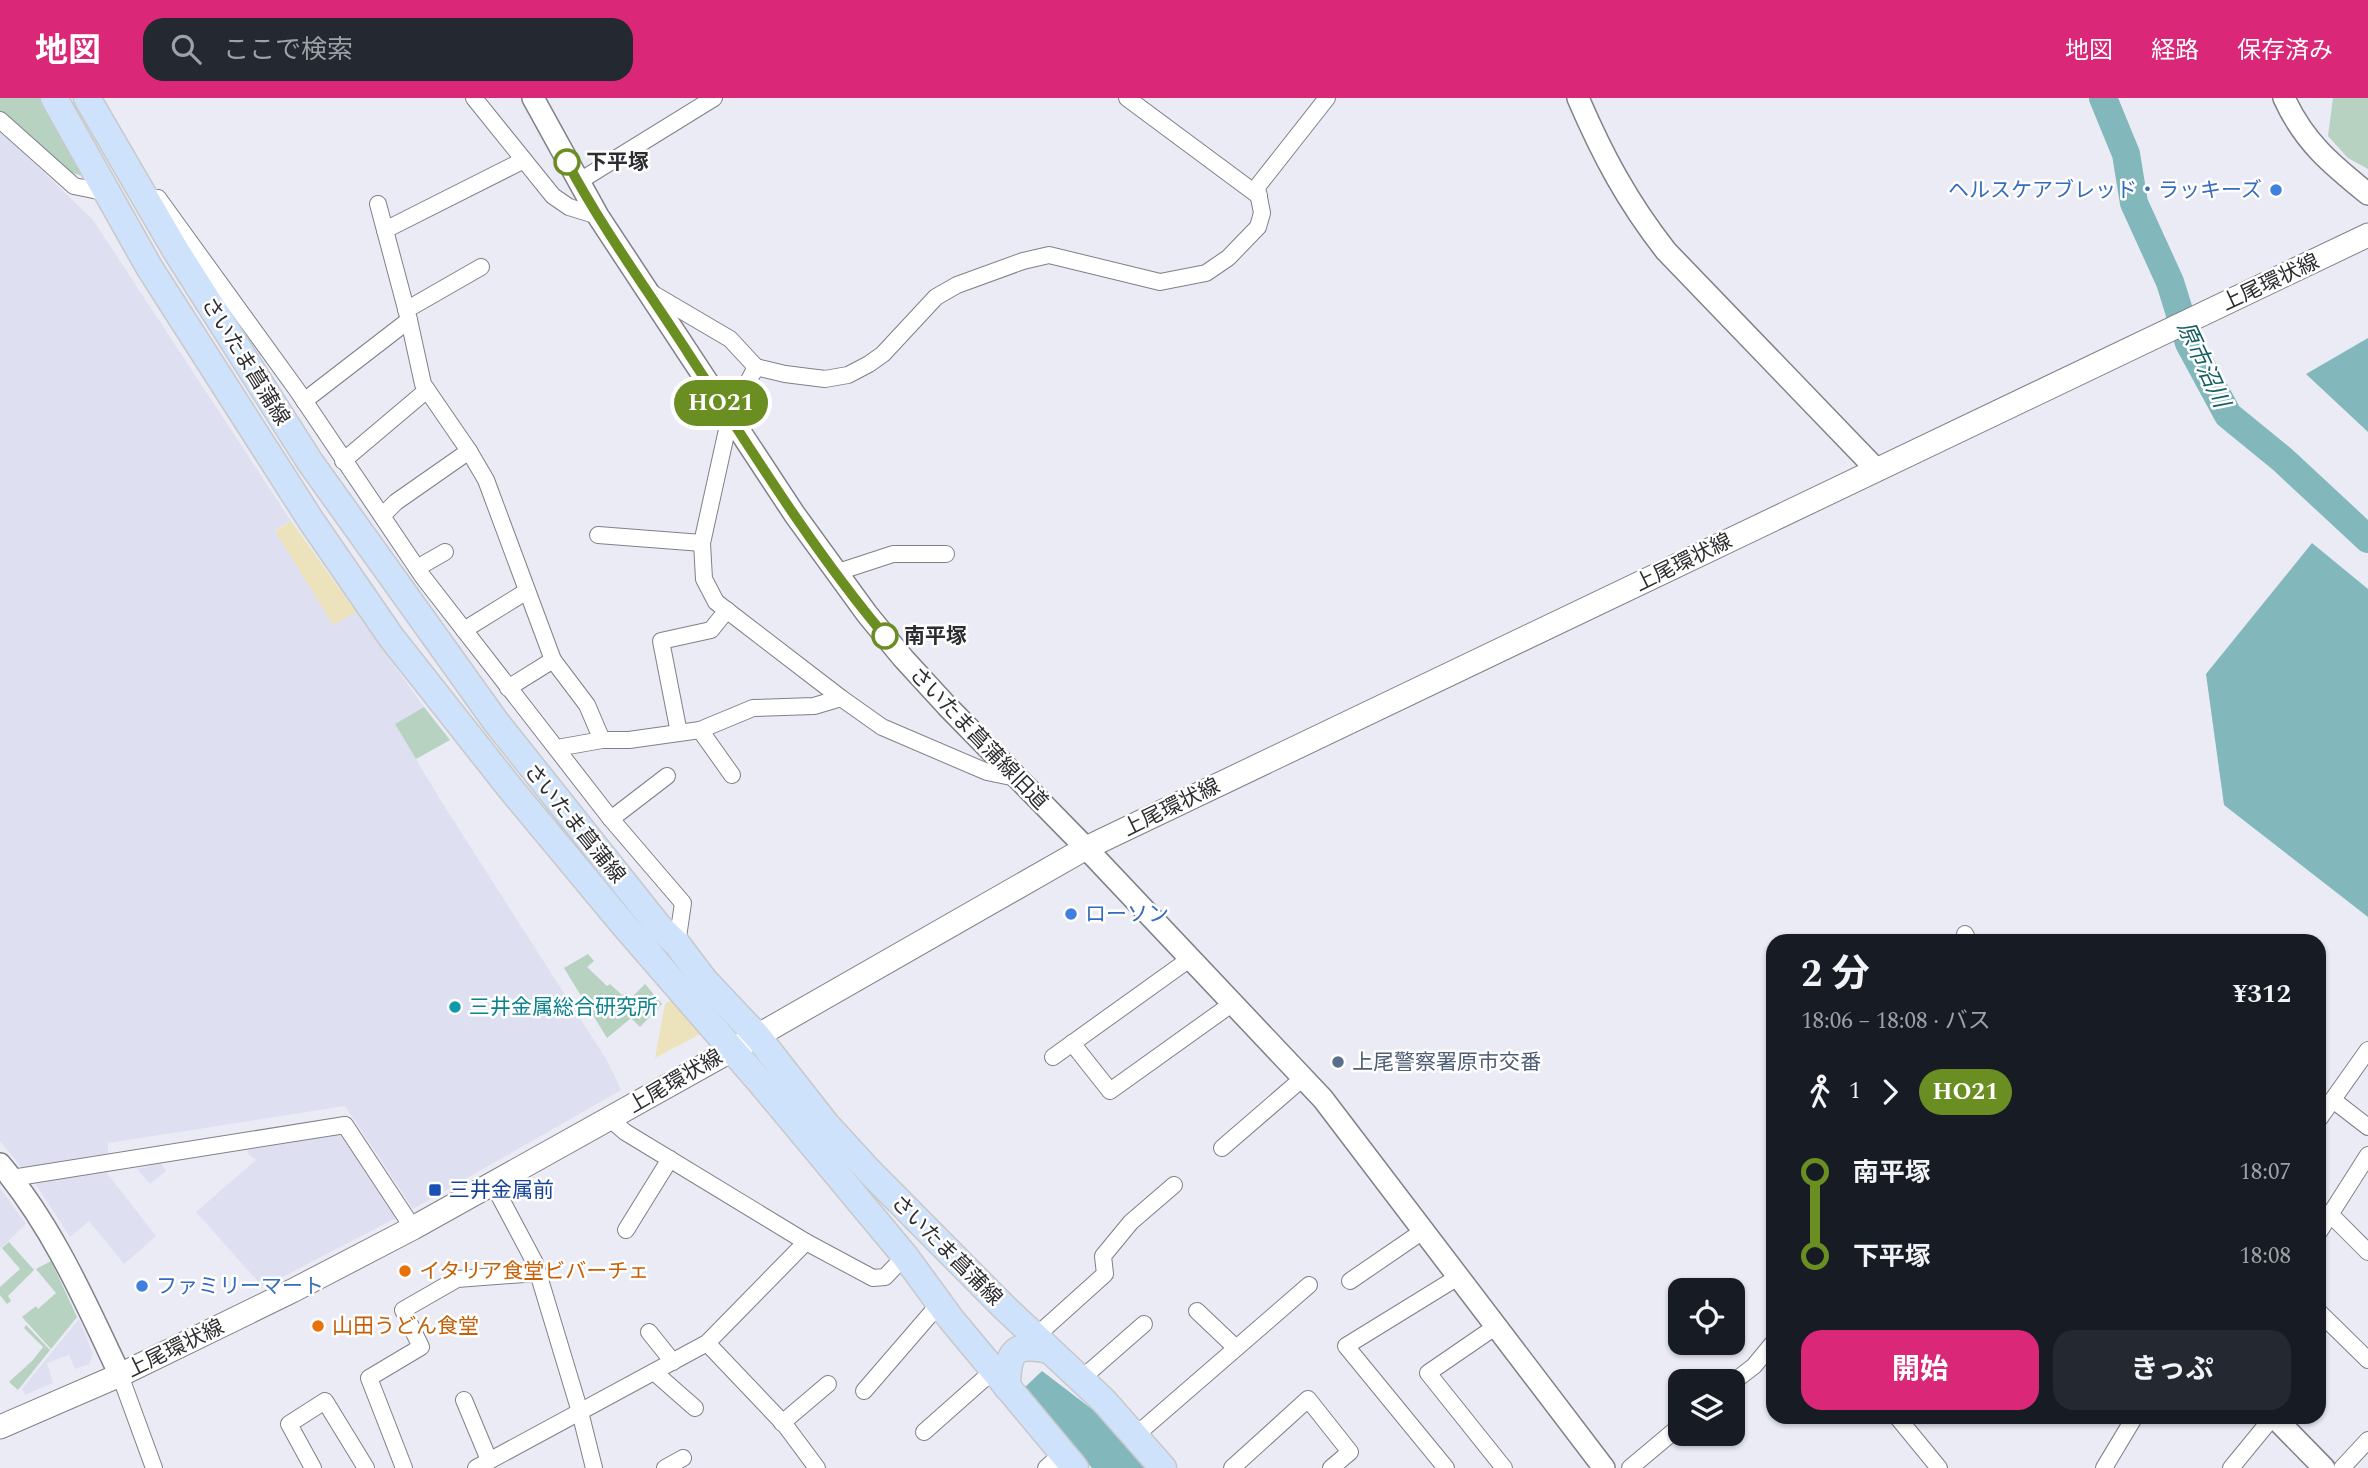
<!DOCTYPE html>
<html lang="ja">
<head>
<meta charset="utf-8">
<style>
  body { margin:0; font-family:Spectral,"Noto Sans JP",serif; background:#242831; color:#f1f3f6; height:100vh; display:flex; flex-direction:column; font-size:26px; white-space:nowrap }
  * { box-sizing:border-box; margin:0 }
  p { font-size:23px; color:#9ea1a6 }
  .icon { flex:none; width:38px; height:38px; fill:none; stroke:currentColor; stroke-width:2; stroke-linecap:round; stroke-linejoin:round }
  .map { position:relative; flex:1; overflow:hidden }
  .side { position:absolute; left:1766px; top:836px; width:560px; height:490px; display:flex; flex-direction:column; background:#171b24; border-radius:21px; box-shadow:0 2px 5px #0004 }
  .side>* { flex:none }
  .badge { padding:0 14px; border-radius:23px; font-size:24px; line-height:46px }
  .controls { position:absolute; left:1668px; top:1180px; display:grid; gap:14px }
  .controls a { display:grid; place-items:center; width:77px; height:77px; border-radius:14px; background:#171b24; box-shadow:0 2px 5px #0004; font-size:35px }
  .map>.badge { position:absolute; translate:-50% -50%; box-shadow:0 0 0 4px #fff }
  .legs { display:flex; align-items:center; gap:10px; height:77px; padding:0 35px; font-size:23px }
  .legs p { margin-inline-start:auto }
  .headline { display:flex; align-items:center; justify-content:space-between; height:119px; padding:0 35px }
  h1 { font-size:38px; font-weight:700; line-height:52px }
  .action { display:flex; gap:14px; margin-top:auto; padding:14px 35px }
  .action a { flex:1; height:80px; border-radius:21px; background:#db2777; color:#fff; font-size:28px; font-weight:700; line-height:80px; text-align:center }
  .action a+a { background:#242831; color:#f1f3f6 }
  ul { padding:0 35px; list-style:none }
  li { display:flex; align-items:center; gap:24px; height:84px; font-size:26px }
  li i { display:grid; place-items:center; width:10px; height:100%; margin:0 9px; background:currentColor }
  li i::after { content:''; width:18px; height:18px; margin:-9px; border:5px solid; border-radius:50%; background:#171b24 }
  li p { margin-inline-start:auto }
  li:first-child i { background:linear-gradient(#0000 50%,currentColor 0) }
  li:last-child i { background:linear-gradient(currentColor 50%,#0000 0) }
  header { display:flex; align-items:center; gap:42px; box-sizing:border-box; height:98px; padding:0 35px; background:#db2777; color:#fff }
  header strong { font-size:33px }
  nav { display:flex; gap:38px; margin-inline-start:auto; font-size:24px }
  .search { width:490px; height:63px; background:#242831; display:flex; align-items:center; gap:18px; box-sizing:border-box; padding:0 24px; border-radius:21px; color:#9ea1a6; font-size:26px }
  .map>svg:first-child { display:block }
  .built { fill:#dee0f1 }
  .green { fill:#b7d2c0 }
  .sand { fill:#ece3bd }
  .water { fill:#82b8bc }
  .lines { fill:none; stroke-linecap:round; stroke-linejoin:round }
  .river { stroke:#82b8bc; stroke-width:28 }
  .minor-casing { stroke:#7f8189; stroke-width:18 }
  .tertiary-casing { stroke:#7f8189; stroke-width:24 }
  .secondary-casing { stroke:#7f8189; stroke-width:25 }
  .primary-casing { stroke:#c8c8c9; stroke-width:29 }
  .minor { stroke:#fff; stroke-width:16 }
  .tertiary { stroke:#fff; stroke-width:21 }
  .secondary { stroke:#fff; stroke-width:23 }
  .primary { stroke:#cee2fb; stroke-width:26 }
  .line-1-casing { stroke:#fff; stroke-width:16 }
  .line-1 { stroke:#6b8e23; stroke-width:10 }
  .stop-1-dot { fill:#fff; stroke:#6b8e23; stroke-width:3.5 }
  .shop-dot { fill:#3f7fe0; stroke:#fff; stroke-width:2.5 }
  .culture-dot { fill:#0f9aa8; stroke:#fff; stroke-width:2.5 }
  .service-dot { fill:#5c6f8a; stroke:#fff; stroke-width:2.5 }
  .transit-dot { fill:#1a4fb4; stroke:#fff; stroke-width:2.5 }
  .food-dot { fill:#e8710a; stroke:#fff; stroke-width:2.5 }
  .labels { text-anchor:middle; stroke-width:5; stroke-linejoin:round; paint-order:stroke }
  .stop-label { font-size:21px; font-weight:bold; fill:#2d2d31; stroke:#fff; text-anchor:start }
  .shop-label { font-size:21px; fill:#366cbe; stroke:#fff; text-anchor:start }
  .street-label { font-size:21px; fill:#2d2d31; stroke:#fff }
  .culture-label { font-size:21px; fill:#0d838f; stroke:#fff; text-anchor:start }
  .service-label { font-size:21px; fill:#4e5e75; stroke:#fff; text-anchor:start }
  .transit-label { font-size:21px; fill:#164399; stroke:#fff; text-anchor:start }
  .food-label { font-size:21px; fill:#c56008; stroke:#fff; text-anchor:start }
  .water-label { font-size:23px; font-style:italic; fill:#156065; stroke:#fff }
</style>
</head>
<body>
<header>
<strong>地図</strong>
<div class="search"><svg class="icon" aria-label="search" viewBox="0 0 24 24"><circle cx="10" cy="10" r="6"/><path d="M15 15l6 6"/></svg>ここで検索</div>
<nav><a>地図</a><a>経路</a><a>保存済み</a></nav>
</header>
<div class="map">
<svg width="2368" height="1370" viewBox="0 0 2368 1370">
  <rect width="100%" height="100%" fill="#eaebf5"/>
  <g class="built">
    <polygon points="0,32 93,122 291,423 275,432 334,526 356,514 424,609 395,626 441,703 608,964 621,992 413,1111 345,1008 108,1045 108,1055 22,1070 0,1043"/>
    <polygon points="342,1036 398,1119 263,1189 196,1114 256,1062 249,1057 247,1052"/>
    <polygon points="161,1065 166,1073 150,1086 137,1071"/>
    <polygon points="106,1074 156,1138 124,1166 89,1123 70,1139 35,1085 55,1082 65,1094 56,1082"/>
    <polygon points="0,1090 26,1126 0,1151"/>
    <polygon points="79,1221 93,1256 89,1266 75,1271 69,1257 47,1265 53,1285 25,1297 22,1291"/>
  </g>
  <g class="green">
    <path d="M0,0H43L92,79C54,77 26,39 0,14Z"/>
    <polygon points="2333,0 2368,0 2368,71 2348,60 2328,38"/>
    <polygon points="424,609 450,642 416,661 395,626"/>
    <polygon points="588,856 594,863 587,869 607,888 610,886 622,897 626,895 631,900 645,886 662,906 640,929 631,920 607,940 564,870"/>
    <polygon points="9,1144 34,1172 8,1198 11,1203 7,1206 0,1197 0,1189 20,1171 2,1150"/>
    <polygon points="51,1163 77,1219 51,1251 22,1219 36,1208 38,1211 56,1195 36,1171"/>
    <polygon points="26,1227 50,1252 18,1292 9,1284 33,1262 43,1249 24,1230"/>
  </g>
  <g class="sand">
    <polygon points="291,423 356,514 333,527 275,433"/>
    <polygon points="675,900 704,934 655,960 665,906"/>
  </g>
  <g class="water">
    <polygon points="2368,240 2368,334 2306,276"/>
    <polygon points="2312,445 2368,491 2368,819 2224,707 2206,576"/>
    <polygon points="1042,1273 1101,1318 1151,1370 1092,1370 1024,1290"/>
  </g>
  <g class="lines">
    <polyline class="river" points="2103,0 2126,56 2134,105 2170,184 2189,245 2228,317 2283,362 2368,441"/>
    <defs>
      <g id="minor">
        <polyline points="474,0 553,98 569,109 598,118"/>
        <polyline points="1127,0 1259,98"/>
        <polyline points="0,22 74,88 108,95"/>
        <polyline points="578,84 714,0"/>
        <polyline points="158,100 297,292 423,479 611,721 683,805 677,846"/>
        <polyline points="378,106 409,222 423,286 469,353 486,382 553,562"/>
        <polyline points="385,132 524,62"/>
        <polyline points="650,194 730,241 756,269"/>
        <polyline points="406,212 481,169"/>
        <polyline points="304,303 409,222"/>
        <polyline points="343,363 427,292"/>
        <polyline points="383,417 396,404 469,353"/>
        <polyline points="598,437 702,445"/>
        <polyline points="417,470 445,454"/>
        <polyline points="835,475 893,456 946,456"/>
        <polyline points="464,532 527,493"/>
        <polyline points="508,590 553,562 587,607 602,642"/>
        <polyline points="841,600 716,504 704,481 702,445 730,318 756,269 785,276 825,281 848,277 869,266 883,256 936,199 957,187 1023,163 1049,157 1160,184 1206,175 1228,160 1258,129 1262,115 1257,89 1327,0"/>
        <polyline points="700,632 732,677"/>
        <polyline points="679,635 661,543 711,532 727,512"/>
        <polyline points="557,650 602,642 629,642 700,632 753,610 814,608 841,600 882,629 987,674 1016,680"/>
        <polyline points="611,721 667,678"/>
        <polyline points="1965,836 1969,844"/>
        <polyline points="1072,945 1110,993 1233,905"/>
        <polyline points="1053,959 1191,860"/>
        <polyline points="2333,1002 2368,1029"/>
        <polyline points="609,1020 625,1034 806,1144 873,1180 885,1179 905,1158"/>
        <polyline points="2319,1021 2368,952"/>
        <polyline points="1222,1050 1303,980"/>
        <polyline points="12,1080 345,1027 413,1130"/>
        <polyline points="493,1086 535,1165 580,1314 594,1370"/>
        <polyline points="2329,1115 2368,1154"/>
        <polyline points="626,1132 670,1061"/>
        <polyline points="2319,1134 2368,1057"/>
        <polyline points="1350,1183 1423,1133"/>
        <polyline points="1197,1213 1236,1250"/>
        <polyline points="2319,1214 2368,1262"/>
        <polyline points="1495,1229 1428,1275 1504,1370"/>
        <polyline points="649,1234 673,1264"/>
        <polyline points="1035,1239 1105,1176 1103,1158 1131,1124 1174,1087"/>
        <polyline points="707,1245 785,1327 817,1370"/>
        <polyline points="654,1274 695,1310"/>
        <polyline points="120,1277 154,1370"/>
        <polyline points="1080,1282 1144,1226"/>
        <polyline points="1732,1285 1754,1268 1773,1245"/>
        <polyline points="864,1293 940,1205"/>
        <polyline points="464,1302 489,1362"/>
        <polyline points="1898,1320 1939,1370"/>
        <polyline points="782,1325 828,1286"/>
        <polyline points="924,1334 994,1272"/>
        <polyline points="1136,1337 1309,1187"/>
        <polyline points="313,1370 289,1326 325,1303 366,1370"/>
        <polyline points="404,1370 369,1280 421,1249 403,1212 457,1181 538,1175"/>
        <polyline points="476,1370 707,1245 806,1144"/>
        <polyline points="665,1370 683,1360"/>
        <polyline points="1046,1370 1063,1355"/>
        <polyline points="1232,1370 1308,1301 1350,1354 1331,1370"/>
        <polyline points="1446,1370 1346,1248 1458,1179"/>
        <polyline points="1630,1370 1680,1328"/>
        <polyline points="2104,1370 2134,1320"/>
        <polyline points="2231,1370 2272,1320"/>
        <polyline points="2342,1370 2368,1342"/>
      </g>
      <g id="tertiary">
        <polyline points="533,0 598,118 795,417 867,516 903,560 947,608 1086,750 1323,1001 1604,1370"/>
        <path d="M1578,0C1603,58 1627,103 1666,153L1877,372"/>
        <path d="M2284,0C2304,44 2331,66 2368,96"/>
        <path d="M0,1066C53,1129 85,1203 120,1277"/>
        <polyline points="2275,1320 2324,1370"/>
      </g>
      <polyline id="secondary" points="0,1329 120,1277 292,1193 413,1130 757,938 1086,750 2368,137"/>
      <g id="primary">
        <polyline points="54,0 149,169 310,421 391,539 510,690 623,826 761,985 905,1158 951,1221 1075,1370"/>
        <polyline points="87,0 176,153 310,364 496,624 660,830 677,846 705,883 757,938 826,1026 869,1073 1005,1210 1104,1303 1163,1370"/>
        <path d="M1007,1289C1008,1255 1012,1244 1049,1252"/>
      </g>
    </defs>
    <use href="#minor" class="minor-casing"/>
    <use href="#tertiary" class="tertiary-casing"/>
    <use href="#secondary" class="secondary-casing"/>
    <use href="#primary" class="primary-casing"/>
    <use href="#minor" class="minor"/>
    <use href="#tertiary" class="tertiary"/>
    <use href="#secondary" class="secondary"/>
    <use href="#primary" class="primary"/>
  </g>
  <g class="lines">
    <defs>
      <path id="line-1" d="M567,64C603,132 649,194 690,258C752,353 812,451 885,538"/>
    </defs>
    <use href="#line-1" class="line-1-casing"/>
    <use href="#line-1" class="line-1"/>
  </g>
  <g class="stop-1-dot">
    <circle cx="567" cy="64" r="12"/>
    <circle cx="885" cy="538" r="12"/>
  </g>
  <g class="shop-dot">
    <circle cx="2276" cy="92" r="7"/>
    <circle cx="1071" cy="816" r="7"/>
    <circle cx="142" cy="1188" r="7"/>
  </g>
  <circle class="culture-dot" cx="455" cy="909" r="7"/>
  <circle class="service-dot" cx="1338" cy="964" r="7"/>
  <rect class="transit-dot" x="428" y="1085" width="14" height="14" rx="3.5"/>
  <g class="food-dot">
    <circle cx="405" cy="1173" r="7"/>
    <circle cx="318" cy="1228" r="7"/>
  </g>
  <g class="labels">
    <g class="stop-label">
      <text x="586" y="71">下平塚</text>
      <text x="904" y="545">南平塚</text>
    </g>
    <g class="shop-label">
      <text x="2262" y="99" text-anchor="end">ヘルスケアブレッド・ラッキーズ</text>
      <text x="1085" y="823">ローソン</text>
      <text x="156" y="1195">ファミリーマート</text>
    </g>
    <g class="street-label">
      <text transform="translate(2270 184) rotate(-25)" y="7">上尾環状線</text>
      <text transform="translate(246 263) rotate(58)" y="7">さいたま菖蒲線</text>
      <text transform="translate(1683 464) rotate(-26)" y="7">上尾環状線</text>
      <text transform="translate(979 640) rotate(46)" y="7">さいたま菖蒲線旧道</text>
      <text transform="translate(1171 709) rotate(-26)" y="7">上尾環状線</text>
      <text transform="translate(575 725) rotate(51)" y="7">さいたま菖蒲線</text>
      <text transform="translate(675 983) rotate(-30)" y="7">上尾環状線</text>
      <text transform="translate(947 1152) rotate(45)" y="7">さいたま菖蒲線</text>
      <text transform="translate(175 1250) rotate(-26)" y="7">上尾環状線</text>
    </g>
    <g class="culture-label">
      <text x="469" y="916">三井金属総合研究所</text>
    </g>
    <g class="service-label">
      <text x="1352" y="971">上尾警察署原市交番</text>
    </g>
    <g class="transit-label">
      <text x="449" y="1099">三井金属前</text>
    </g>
    <g class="food-label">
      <text x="419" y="1180">イタリア食堂ビバーチェ</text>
      <text x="332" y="1235">山田うどん食堂</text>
    </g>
    <g class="water-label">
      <text transform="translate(2204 266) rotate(65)" y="8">原市沼川</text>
    </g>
  </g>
</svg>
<div class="controls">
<a><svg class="icon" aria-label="locate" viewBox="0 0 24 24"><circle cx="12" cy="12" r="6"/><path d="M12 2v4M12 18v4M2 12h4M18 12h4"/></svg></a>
<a><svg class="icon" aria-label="layers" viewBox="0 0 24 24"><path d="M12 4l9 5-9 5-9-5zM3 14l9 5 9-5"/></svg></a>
</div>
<b class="badge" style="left:721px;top:305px;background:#6b8e23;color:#fff">HO21</b>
<section class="side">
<div class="headline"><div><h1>2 分</h1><p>18:06 – 18:08 · バス</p></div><b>¥312</b></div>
<div class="legs"><svg class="icon" aria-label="walk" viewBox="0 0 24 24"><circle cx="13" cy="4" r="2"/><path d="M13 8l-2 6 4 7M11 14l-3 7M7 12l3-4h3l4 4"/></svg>1<svg class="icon" aria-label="forward" viewBox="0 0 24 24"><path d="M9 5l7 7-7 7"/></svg><b class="badge" style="background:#6b8e23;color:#fff">HO21</b></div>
<ul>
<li><i style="color:#6b8e23"></i><b>南平塚</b><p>18:07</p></li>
<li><i style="color:#6b8e23"></i><b>下平塚</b><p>18:08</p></li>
</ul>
<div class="action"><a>開始</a><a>きっぷ</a></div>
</section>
</div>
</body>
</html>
